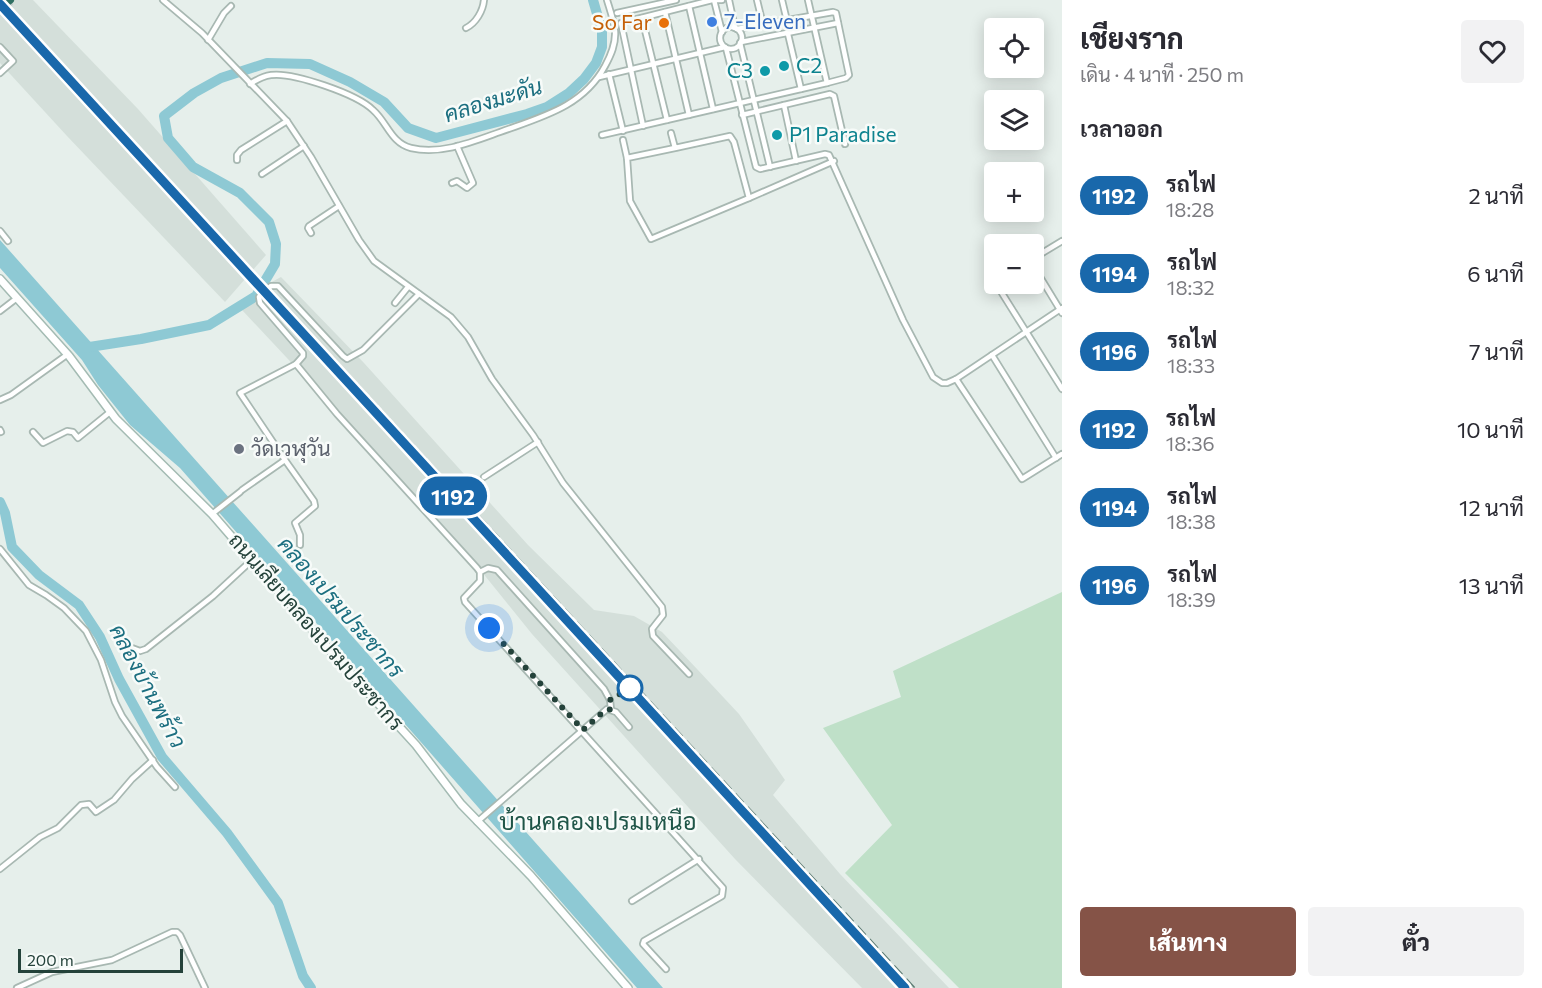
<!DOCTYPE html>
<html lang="th">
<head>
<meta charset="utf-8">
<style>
  body { margin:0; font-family:Commissioner,Sarabun,sans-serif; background:#f2f2f3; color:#2b2b33; height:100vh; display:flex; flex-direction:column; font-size:22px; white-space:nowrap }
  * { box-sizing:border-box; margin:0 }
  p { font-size:20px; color:#7c7c81 }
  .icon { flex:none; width:33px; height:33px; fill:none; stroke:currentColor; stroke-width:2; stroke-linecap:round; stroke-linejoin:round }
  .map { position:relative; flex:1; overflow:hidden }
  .sheet { display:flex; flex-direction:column; background:#fff; width:480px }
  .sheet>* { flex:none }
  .badge { padding:0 12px; border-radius:20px; font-size:21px; line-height:39px }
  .tools { position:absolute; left:984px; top:18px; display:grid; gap:12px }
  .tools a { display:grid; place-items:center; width:60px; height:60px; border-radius:6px; background:#fff; box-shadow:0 3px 15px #0003; font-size:30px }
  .scale { position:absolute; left:18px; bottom:15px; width:165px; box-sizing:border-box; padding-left:6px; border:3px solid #24423a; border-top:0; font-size:16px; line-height:21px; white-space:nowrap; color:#24423a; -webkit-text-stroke:4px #f7fbf9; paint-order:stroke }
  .you { position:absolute; width:30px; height:30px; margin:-15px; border:4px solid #fff; border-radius:50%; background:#1a73e8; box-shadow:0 0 0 9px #1a73e833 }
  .map>.badge { position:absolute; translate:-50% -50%; box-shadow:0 0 0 3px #fff }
  h2 { padding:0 18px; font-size:22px; line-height:54px }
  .round { display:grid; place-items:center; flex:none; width:63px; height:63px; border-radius:6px; background:#f2f2f3 }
  .head { display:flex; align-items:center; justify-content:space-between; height:102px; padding:0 18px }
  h1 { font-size:28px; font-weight:800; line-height:45px }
  .action { display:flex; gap:12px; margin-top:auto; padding:12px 18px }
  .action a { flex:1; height:69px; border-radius:6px; background:#855347; color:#fff; font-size:24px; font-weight:800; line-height:69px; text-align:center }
  .action a+a { background:#f2f2f3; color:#2b2b33 }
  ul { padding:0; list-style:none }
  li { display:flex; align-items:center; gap:18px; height:78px; padding:0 18px }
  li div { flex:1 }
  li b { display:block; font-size:22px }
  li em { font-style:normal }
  li .badge { min-width:66px; font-weight:700; text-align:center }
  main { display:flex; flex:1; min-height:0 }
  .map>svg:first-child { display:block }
  .built { fill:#d4dfda }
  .green { fill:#bfe0c8 }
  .water { fill:#8ec9d4 }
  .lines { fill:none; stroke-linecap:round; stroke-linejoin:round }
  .river { stroke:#8ec9d4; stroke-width:10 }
  .street-casing { stroke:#a8b8b2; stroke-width:8 }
  .secondary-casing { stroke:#a4bbb3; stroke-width:10 }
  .street { stroke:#fff; stroke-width:4.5 }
  .secondary { stroke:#fff; stroke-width:7 }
  .rail { stroke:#5f7d75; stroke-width:1.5; stroke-dasharray:12 6; stroke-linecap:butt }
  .highway-bridge-casing { stroke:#c2cac8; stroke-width:11; stroke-linecap:butt }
  .highway-bridge { stroke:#2f6f62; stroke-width:8 }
  .line-casing { stroke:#fff; stroke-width:14 }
  .line { stroke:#1968ab; stroke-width:9 }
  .walk { stroke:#24423a; stroke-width:6; stroke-dasharray:0 10.8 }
  .shop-dot { fill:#3f7fe0; stroke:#f7fbf9; stroke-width:2 }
  .food-dot { fill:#e8710a; stroke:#f7fbf9; stroke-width:2 }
  .culture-dot { fill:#0f9aa8; stroke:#f7fbf9; stroke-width:2 }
  .worship-dot { fill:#6b7280; stroke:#f7fbf9; stroke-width:2 }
  .stop-dot { fill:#fff; stroke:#1968ab; stroke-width:3 }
  .labels { text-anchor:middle; stroke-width:5; stroke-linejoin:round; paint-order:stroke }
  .shop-label { font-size:21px; fill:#366cbe; stroke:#f7fbf9; text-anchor:start }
  .food-label { font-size:21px; fill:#c56008; stroke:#f7fbf9; text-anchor:end }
  .culture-label { font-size:21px; fill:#0d838f; stroke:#f7fbf9; text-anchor:start }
  .worship-label { font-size:21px; fill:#5b616d; stroke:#f7fbf9; text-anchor:start }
  .street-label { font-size:21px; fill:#24423a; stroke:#f7fbf9 }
  .water-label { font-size:22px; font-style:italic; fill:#1c6f80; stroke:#f7fbf9 }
  .quarter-label { font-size:24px; fill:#1f5548; stroke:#f7fbf9 }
</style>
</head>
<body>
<main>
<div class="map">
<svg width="1062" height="988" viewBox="0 0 1062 988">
  <rect width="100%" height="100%" fill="#e6efeb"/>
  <g class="built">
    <polygon points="0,0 33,0 138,109 266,255 225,302 67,136 0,63"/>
    <polygon points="281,277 364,363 528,545 594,610 634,616 662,632 697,669 739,714 785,780 773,795 840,874 949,988 862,988 735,859 532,634 448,530 242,310 268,284"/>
  </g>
  <polygon class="green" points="1062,592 1062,988 959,988 845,873 892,825 823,728 901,697 893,671"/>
  <polygon class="water" points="0,240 582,895 663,988 637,988 180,468 130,425 98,385 82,360 0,268"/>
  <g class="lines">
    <g class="river">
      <polyline points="83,348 141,339 209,325 256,296 275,264 276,244 269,222 240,193 193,167 168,138 164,116 194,93 221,78 267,63 310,64 350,82 384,102 408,128 436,138 527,114 547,107 569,93 584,79 596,63 602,47 602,31 593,0"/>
      <polyline points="0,502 5,513 12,547 39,575 79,605 100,637 119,679 162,757 227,833 278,903 303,976 311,988"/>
    </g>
    <defs>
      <g id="street">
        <polyline points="163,0 202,33 287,121 311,157 359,240 374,261 451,317 468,337 492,379 533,435 563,483 662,607 663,615 652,629 653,636 689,674"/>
        <polyline points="714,0 722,32"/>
        <polyline points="716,0 722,0"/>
        <polyline points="729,0 735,28"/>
        <polyline points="757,0 763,25"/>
        <polyline points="782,0 787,21"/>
        <polyline points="808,0 827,83"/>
        <polyline points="689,6 713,109"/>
        <polyline points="665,12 689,115"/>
        <polyline points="617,13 676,0"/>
        <polyline points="642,18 667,120"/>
        <circle cx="731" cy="38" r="11"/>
        <path d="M466,28C476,23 483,11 484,0"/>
        <polyline points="788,34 801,89"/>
        <polyline points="208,40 224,13 231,6"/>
        <polyline points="741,42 838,23"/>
        <polyline points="740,43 770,167"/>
        <polyline points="0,47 13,61 0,73"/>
        <polyline points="726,48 756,167 760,169 825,154 829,155 903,320 933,377 942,383 947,383 956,379 1062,308"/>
        <polyline points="609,74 623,131"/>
        <polyline points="599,77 725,47"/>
        <path d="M250,84C256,80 263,76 271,75C293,72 357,94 373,110C387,122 391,143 411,148C441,155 472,142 500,132C541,117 583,107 605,66C611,55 616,44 615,31C614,21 610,10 607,0"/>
        <polyline points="784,105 796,161"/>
        <polyline points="742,115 830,94 834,96 845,144"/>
        <polyline points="643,126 621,23 712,0"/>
        <polyline points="671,133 675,148 730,136 734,142 749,198 651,239 630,201 627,158 675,148"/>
        <polyline points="602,135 827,83 846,78 849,75 836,13 833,12 737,29"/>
        <polyline points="623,140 627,158"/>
        <polyline points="237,160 237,155 241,150 287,121"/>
        <polyline points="262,174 304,146"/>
        <polyline points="452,183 457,181 467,188 473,183 457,146"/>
        <polyline points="749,198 834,161"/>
        <polyline points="0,231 8,241"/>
        <polyline points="311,233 308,228 309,226 339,206"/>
        <polyline points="1034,258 1062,241"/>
        <polyline points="1034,267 1062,313"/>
        <polyline points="1000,284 1000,290 1062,389"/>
        <polyline points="395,303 408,287"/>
        <polyline points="0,311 17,298"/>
        <polyline points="992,355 1056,458"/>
        <polyline points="296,364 337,414 477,568 480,572 480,581 464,598 465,602 723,888 722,896 644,941 643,944 666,969"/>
        <polyline points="956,379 1022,479 1062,454"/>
        <polyline points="0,400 11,395 68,354"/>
        <polyline points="0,430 1,432"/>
        <polyline points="33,432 43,443 67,431 73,432 78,438 110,412"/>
        <polyline points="285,460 314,501 315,506 295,523 300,535 300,545"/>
        <polyline points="484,477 538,442"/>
        <polyline points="242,490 285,460 240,393 296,364 303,356 303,353 260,303 259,297 271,286 278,286 343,356 347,359 363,350 419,294"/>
        <polyline points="212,514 240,492"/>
        <polyline points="0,549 29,585 46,595 64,608 86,631 101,660 115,702 122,716 157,767 175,787"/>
        <polyline points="480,572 488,568 497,570 604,689 610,700 611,709"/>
        <polyline points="132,648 140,651 146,649 213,596 252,560"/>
        <polyline points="477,822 607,709 616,712 629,727"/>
        <polyline points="0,869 40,837 58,828 81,805 89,804 96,812 114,800 132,779 153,760"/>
        <polyline points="632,901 699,859"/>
        <polyline points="17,988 52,972 112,960 172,932 177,932 180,935 205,988"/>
      </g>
      <polyline id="secondary" points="0,279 69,356 116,419 212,514 342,664 416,745 461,804 531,876 628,988"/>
    </defs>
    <use href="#street" class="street-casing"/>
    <use href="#secondary" class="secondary-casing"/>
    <use href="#street" class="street"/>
    <use href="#secondary" class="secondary"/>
    <g class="rail">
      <polyline points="3,0 915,988"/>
      <polyline points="0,11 337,376"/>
      <polyline points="649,713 900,988"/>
    </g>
    <defs>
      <polyline id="highway-bridge" points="0,7 10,0"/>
    </defs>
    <use href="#highway-bridge" class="highway-bridge-casing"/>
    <use href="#highway-bridge" class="highway-bridge"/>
  </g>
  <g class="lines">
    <defs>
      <polyline id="line" points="0,4 905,988"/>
    </defs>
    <use href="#line" class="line-casing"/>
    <use href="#line" class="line"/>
    <polyline class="walk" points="489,628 583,730 603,712 611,709 610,700 630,688"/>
  </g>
  <circle class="shop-dot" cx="712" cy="22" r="6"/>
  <circle class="food-dot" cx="664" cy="23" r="6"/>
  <g class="culture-dot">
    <circle cx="784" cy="66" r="6"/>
    <circle cx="765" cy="71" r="6"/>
    <circle cx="777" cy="135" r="6"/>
  </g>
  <circle class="worship-dot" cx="239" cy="449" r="6"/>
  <circle class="stop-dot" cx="630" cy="688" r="12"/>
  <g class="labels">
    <g class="shop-label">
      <text x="724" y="29">7-Eleven</text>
    </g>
    <g class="food-label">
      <text x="652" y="30">So Far</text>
    </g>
    <g class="culture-label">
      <text x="796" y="73">C2</text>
      <text x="753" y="78" text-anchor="end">C3</text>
      <text x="789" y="142">P1 Paradise</text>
    </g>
    <g class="worship-label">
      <text x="251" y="456">วัดเวฬุวัน</text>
    </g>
    <g class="street-label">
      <text transform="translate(316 632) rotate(49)" y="7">ถนนเลียบคลองเปรมประชากร</text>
    </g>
    <g class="water-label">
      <text transform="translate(493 100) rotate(-17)" y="8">คลองมะดัน</text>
      <text transform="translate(341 607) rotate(49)" y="8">คลองเปรมประชากร</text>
      <text transform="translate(148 686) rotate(62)" y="8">คลองบ้านพร้าว</text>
    </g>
    <g class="quarter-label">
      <text x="598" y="830">บ้านคลองเปรมเหนือ</text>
    </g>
  </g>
</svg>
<div class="tools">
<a><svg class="icon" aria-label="locate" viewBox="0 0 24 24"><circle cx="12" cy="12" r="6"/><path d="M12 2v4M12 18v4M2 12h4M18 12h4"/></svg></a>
<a><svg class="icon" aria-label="layers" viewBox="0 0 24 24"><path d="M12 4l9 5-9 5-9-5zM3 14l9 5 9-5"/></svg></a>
<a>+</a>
<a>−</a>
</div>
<div class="scale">200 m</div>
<div class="you" style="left:489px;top:628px"></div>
<b class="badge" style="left:453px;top:496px;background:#1968ab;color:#fff">1192</b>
</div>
<section class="sheet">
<div class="head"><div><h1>เชียงราก</h1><p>เดิน · 4 นาที · 250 m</p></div><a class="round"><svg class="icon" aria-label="heart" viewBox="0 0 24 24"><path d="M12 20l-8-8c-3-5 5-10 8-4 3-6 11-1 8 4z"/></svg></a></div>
<h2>เวลาออก</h2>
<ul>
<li><span class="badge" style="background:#1968ab;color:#fff">1192</span><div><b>รถไฟ</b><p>18:28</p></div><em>2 นาที</em></li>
<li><span class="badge" style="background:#1968ab;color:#fff">1194</span><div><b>รถไฟ</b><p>18:32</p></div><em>6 นาที</em></li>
<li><span class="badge" style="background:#1968ab;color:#fff">1196</span><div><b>รถไฟ</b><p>18:33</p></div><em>7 นาที</em></li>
<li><span class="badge" style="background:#1968ab;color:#fff">1192</span><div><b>รถไฟ</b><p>18:36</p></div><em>10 นาที</em></li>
<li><span class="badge" style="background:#1968ab;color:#fff">1194</span><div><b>รถไฟ</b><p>18:38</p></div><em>12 นาที</em></li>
<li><span class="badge" style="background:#1968ab;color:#fff">1196</span><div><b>รถไฟ</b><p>18:39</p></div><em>13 นาที</em></li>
</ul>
<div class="action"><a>เส้นทาง</a><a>ตั๋ว</a></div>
</section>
</main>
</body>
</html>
